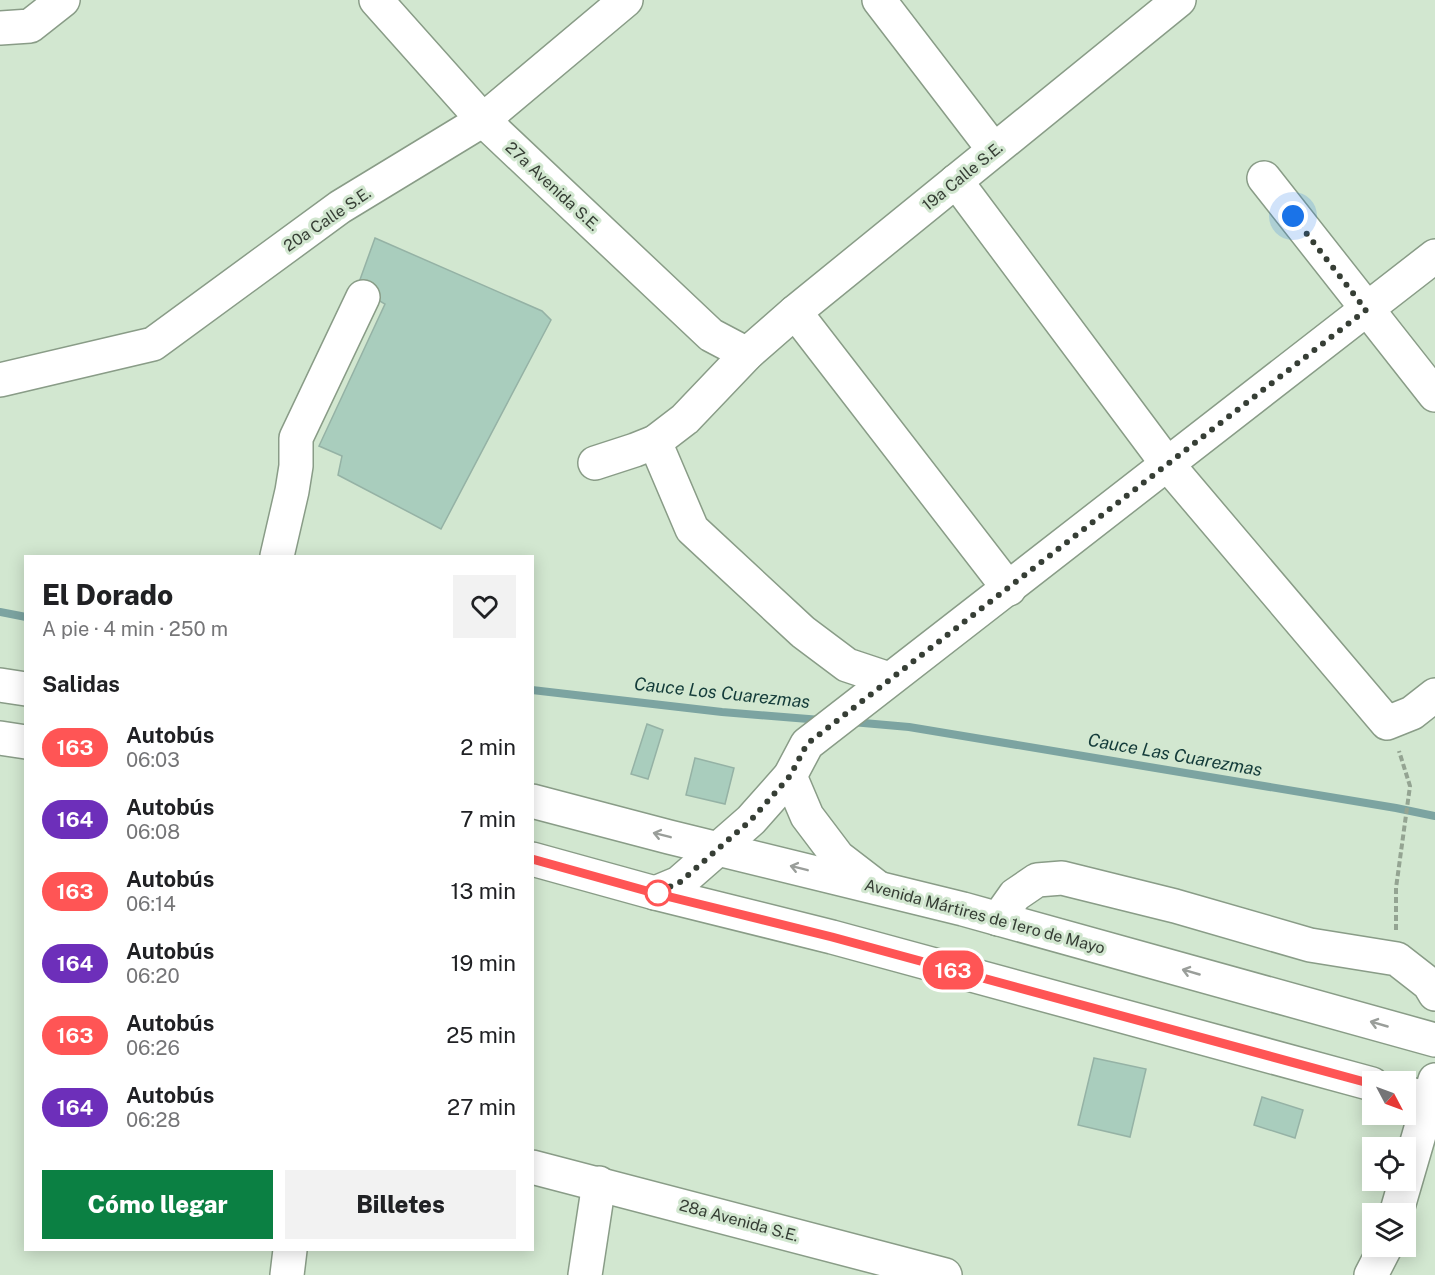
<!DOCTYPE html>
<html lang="es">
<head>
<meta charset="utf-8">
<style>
  body { margin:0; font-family:"Public Sans",sans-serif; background:#f2f2f2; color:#202124; height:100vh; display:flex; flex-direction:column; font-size:22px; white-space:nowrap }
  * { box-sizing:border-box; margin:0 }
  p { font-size:20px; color:#757577 }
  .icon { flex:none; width:33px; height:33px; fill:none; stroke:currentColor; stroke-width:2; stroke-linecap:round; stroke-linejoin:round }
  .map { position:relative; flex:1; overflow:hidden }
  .drawer { position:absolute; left:24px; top:555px; width:510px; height:696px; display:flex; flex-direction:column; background:#fff; border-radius:0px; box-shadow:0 3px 15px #0003 }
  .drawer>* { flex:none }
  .badge { padding:0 12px; border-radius:20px; font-size:21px; line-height:39px }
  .needle { width:39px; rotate:131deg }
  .tools { position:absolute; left:1362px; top:1071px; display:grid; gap:12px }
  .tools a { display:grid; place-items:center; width:54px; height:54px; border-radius:0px; background:#fff; box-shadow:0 3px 15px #0003; font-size:30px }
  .you { position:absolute; width:30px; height:30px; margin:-15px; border:4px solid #fff; border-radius:50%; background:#1a73e8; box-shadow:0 0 0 9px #1a73e833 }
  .map>.badge { position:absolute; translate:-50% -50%; box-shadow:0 0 0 3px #fff }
  h2 { padding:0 18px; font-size:22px; line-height:54px }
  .round { display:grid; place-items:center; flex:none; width:63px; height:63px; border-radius:0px; background:#f2f2f2 }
  .headline { display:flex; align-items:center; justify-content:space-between; height:102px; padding:0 18px }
  h1 { font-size:28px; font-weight:800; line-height:45px }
  .primary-button { display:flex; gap:12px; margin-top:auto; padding:12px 18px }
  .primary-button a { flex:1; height:69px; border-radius:0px; background:#0b8043; color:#fff; font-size:24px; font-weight:800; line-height:69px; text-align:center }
  .primary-button a+a { background:#f2f2f2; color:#202124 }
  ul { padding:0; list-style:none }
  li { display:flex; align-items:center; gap:18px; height:72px; padding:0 18px }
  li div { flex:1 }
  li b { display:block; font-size:22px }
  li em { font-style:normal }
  li .badge { min-width:66px; font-weight:700; text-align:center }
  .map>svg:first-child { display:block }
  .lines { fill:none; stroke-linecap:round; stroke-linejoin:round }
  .stream { stroke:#7ca4a1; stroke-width:8 }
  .building { fill:#a9cdbd; stroke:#95b2a5; stroke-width:1.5 }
  .minor-casing { stroke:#899c87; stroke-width:36 }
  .major-casing { stroke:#899c87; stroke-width:36 }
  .path { stroke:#94a492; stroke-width:4; stroke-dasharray:6 3; stroke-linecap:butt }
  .minor { stroke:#fff; stroke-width:33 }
  .major { stroke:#fff; stroke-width:33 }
  .oneway { stroke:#9a9e9a }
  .line-casing { stroke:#fff; stroke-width:14 }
  .line { stroke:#f55; stroke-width:9 }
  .walk { stroke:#363e35; stroke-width:6; stroke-dasharray:0 10.8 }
  .stop-dot { fill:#fff; stroke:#f55; stroke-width:3 }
  .labels { text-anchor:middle; stroke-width:6; stroke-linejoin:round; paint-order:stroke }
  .street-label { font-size:16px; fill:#363e35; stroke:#d2e7d0 }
  .water-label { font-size:18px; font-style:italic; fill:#133b39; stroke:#d2e7d0 }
</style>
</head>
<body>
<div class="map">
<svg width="1435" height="1275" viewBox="0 0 1435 1275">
  <rect width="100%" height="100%" fill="#d2e7d0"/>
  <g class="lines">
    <g class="stream">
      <polyline points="0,612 26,617"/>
      <polyline points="532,690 722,712 821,720"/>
      <polyline points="852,722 909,727 1396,808 1435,816"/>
    </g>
  </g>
  <g class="building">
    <polygon points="375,238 542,311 551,320 441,529 338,475 342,456 319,446 385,304 357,288"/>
    <polygon points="647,724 663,730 648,779 631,774"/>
    <polygon points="695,758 734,768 725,804 686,795"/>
    <polygon points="1094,1058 1146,1069 1130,1137 1078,1125"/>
    <polygon points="1262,1097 1303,1110 1295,1138 1254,1125"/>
  </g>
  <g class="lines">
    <defs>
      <g id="minor">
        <polyline points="376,0 483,120 711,335 747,354"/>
        <polyline points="879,0 994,150"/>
        <polyline points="0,28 30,26 63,0"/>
        <polyline points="1264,178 1435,395"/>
        <polyline points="956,181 1168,465 1387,723 1412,713 1435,695"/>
        <polyline points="795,312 1009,589"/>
        <polyline points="0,380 153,344 340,207 483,120 626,0"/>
        <polyline points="655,442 692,529 803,632 847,665 889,679"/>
        <polyline points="595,463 635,450 655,442 685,419 747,354 795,312 1179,0"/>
        <polyline points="277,556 292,491 296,466 296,438 363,297"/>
        <polyline points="790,776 807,816 838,857 877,887"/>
        <polyline points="655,893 679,883 751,820 790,776 807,744 1435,256"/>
        <polyline points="998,919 1015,895 1037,880 1062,878 1175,906 1310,945 1397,959 1429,984 1435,994"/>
        <polyline points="532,1167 945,1275"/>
        <polyline points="1396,1214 1435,1080"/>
        <polyline points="287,1275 290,1250"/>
        <polyline points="585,1275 599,1183"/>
        <polyline points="1371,1275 1386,1246"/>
      </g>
      <g id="major">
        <polyline points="0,685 26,689"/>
        <polyline points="0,738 26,742"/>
        <polyline points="532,801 669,837 963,909 1435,1040"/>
        <polyline points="532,859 655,893 832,937 1372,1084"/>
        <polyline points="1406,1093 1435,1101"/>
      </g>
    </defs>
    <use href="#minor" class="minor-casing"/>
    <use href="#major" class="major-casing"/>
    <polyline class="path" points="1396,930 1396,888 1410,786 1399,751"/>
    <use href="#minor" class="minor"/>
    <use href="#major" class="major"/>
  </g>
  <defs><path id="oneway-shaft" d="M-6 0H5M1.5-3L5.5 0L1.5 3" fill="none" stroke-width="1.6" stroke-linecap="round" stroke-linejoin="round" transform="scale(1.5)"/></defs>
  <g class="oneway">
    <use href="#oneway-shaft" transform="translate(662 835) rotate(-166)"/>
    <use href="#oneway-shaft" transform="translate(799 868) rotate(-166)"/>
    <use href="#oneway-shaft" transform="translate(1191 972) rotate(-164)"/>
    <use href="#oneway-shaft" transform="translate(1379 1024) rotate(-164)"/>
  </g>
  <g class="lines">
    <defs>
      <polyline id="line" points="532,859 654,893 832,937 1372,1084"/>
    </defs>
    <use href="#line" class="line-casing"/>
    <use href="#line" class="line"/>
    <polyline class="walk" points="658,893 654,893 679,883 751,820 790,776 807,744 1366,310 1293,216"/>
  </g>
  <circle class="stop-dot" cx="658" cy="893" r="12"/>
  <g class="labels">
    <g class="street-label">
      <text transform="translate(962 176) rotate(-39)" y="6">19a Calle S.E.</text>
      <text transform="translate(553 186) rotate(43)" y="6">27a Avenida S.E.</text>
      <text transform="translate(327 219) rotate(-34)" y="6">20a Calle S.E.</text>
      <text transform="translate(985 916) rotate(15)" y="6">Avenida Mártires de 1ero de Mayo</text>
      <text transform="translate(739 1220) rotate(15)" y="6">28a Avenida S.E.</text>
    </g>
    <g class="water-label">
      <text transform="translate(722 693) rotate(6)" y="6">Cauce Los Cuarezmas</text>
      <text transform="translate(1175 755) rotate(10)" y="6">Cauce Las Cuarezmas</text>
    </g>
  </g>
</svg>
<div class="tools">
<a><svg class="needle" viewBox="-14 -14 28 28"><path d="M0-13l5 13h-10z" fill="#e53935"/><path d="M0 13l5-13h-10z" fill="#757577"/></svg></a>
<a><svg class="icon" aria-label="locate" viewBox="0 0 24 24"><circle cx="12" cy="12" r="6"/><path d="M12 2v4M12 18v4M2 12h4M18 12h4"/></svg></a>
<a><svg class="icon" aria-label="layers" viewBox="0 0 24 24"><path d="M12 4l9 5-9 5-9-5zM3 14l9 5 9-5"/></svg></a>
</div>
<div class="you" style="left:1293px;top:216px"></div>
<b class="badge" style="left:953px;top:970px;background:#f55;color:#fff">163</b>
<section class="drawer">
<div class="headline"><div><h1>El Dorado</h1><p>A pie · 4 min · 250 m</p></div><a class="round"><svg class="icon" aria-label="heart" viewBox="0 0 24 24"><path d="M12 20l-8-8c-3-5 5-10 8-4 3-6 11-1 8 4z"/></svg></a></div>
<h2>Salidas</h2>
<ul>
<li><span class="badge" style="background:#f55;color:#fff">163</span><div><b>Autobús</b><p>06:03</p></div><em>2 min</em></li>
<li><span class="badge" style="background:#6d2fba;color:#fff">164</span><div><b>Autobús</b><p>06:08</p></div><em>7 min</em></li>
<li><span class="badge" style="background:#f55;color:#fff">163</span><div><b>Autobús</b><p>06:14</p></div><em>13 min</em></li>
<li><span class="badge" style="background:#6d2fba;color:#fff">164</span><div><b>Autobús</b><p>06:20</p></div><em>19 min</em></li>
<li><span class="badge" style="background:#f55;color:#fff">163</span><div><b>Autobús</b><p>06:26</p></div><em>25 min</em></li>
<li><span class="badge" style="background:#6d2fba;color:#fff">164</span><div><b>Autobús</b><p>06:28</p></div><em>27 min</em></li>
</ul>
<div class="primary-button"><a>Cómo llegar</a><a>Billetes</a></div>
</section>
</div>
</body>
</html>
